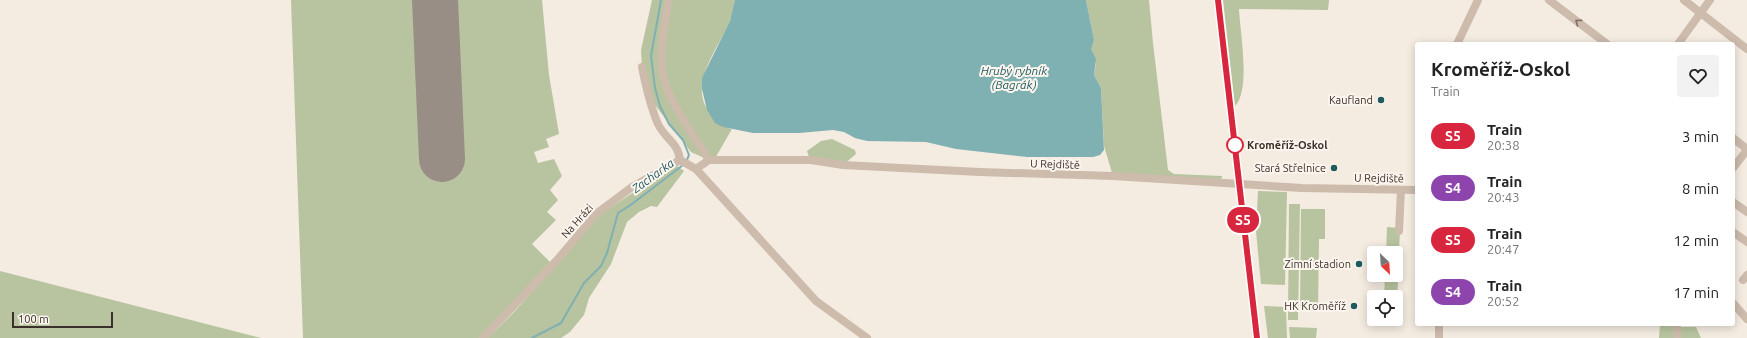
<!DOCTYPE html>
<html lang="en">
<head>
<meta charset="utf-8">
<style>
  body { margin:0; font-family:Ubuntu,sans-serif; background:#f2f2f2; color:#222; height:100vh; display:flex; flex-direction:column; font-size:15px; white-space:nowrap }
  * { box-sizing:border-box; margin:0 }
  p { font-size:13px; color:#767676 }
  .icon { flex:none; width:22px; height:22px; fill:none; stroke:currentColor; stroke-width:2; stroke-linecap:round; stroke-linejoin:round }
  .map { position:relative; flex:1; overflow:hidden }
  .side { position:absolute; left:1415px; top:42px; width:320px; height:284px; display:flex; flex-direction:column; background:#fff; border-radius:4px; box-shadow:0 2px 10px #0003 }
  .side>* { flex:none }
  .badge { padding:0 8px; border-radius:13px; font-size:14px; line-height:26px }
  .needle { width:26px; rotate:155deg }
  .controls { position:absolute; left:1367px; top:246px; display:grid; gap:8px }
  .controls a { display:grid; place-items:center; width:36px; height:36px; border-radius:4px; background:#fff; box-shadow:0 2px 10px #0003; font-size:20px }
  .scale { position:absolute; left:12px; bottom:10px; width:101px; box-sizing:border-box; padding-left:4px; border:2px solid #3b302b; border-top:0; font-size:11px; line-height:14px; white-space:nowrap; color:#3b302b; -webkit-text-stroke:3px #fbf5ee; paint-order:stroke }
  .map>.badge { position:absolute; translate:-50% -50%; box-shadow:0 0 0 2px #fff }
  .round { display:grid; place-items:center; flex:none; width:42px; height:42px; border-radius:4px; background:#f2f2f2 }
  .headline { display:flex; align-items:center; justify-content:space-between; height:68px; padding:0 16px }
  h1 { font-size:19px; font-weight:700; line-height:30px }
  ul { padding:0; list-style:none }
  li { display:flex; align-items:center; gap:12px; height:52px; padding:0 16px }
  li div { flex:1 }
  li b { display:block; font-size:15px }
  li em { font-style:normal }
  li .badge { min-width:44px; font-weight:700; text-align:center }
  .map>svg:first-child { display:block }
  .green { fill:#b8c4a0 }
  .water { fill:#7fb0b2 }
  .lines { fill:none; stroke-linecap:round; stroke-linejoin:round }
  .stream { stroke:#7fb0b2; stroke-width:2 }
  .runway { stroke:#988e86; stroke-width:46 }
  .minor { stroke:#cdbbac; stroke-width:8 }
  .rail-casing { stroke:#3b302b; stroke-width:3.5 }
  .rail { stroke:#fbf5ee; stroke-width:2; stroke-dasharray:6; stroke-linecap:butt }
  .oneway { stroke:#7d6f65 }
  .line-casing { stroke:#fff; stroke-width:9 }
  .line { stroke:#d7263d; stroke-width:6 }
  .poi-dot { fill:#1f5a5e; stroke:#fbf5ee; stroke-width:1.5 }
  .stop-dot { fill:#fff; stroke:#d7263d; stroke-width:2 }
  .labels { text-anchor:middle; stroke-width:4; stroke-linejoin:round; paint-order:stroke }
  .poi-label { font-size:11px; fill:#3b302b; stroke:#fbf5ee; text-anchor:end }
  .stop-label { font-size:11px; font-weight:bold; fill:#3b302b; stroke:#fbf5ee; text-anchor:start }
  .street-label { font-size:11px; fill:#3b302b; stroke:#fbf5ee }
  .water-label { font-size:12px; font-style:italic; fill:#1f5a5e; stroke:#fbf5ee }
</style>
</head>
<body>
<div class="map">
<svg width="1747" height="338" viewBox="0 0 1747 338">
  <rect width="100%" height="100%" fill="#f4ebe1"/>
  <g class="green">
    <polygon points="291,0 418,0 426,162 457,160 450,0 542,0 549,75 559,134 546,139 549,147 534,152 538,163 554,159 562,176 550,190 558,200 547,212 556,220 532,244 550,262 479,338 303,338"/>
    <path d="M652,0H735C734,7 732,14 730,21C718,49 685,88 713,116C719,123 723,127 732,129L714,160H709L691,152L655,105L642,67L641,50Z"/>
    <path d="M1086,0H1149L1153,43L1168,170L1174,174L1222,176V178L1211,182L1113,176L1104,146L1101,88L1094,75C1097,60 1096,62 1090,49L1094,40Z"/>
    <path d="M1223,0H1329L1328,10L1239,9C1240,31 1251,90 1235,106Z"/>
    <polygon points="832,139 855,150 856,154 843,165 809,157 807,151 821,141"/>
    <polygon points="677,166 684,171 657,207 651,206 639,212 627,222 611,264 589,298 584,315 570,332 561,338 488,338 514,312 600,215 650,181"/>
    <polygon points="1258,191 1287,192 1285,285 1261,284 1256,231"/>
    <polygon points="1289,204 1300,204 1298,320 1288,320"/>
    <polygon points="1301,209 1325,209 1325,239 1319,239 1318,311 1300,311"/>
    <polygon points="1387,227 1400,228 1397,305 1396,297 1384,297 1385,275 1396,275 1396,253 1386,253"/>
    <polygon points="0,271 261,338 0,338"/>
    <polygon points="1264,306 1286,307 1287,338 1268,338"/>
    <polygon points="1660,324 1674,324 1674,338 1659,338"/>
    <polygon points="1289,327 1317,328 1316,338 1290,338"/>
    <polygon points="1681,327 1696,327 1701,338 1681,338"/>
  </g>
  <polygon class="water" points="735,0 1086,0 1094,40 1091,49 1096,59 1094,75 1101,88 1104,150 1100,155 1093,157 1027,157 956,149 926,142 867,141 855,138 844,132 833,130 799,133 753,133 723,127 715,123 707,110 702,89 702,78 730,21"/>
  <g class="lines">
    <g class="stream">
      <polyline points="661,0 651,56 655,88 660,106 669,124 683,140 689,155 686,162"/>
      <polyline points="532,338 561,323 584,283 601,266 607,253 618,213 632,204 683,165"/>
    </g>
    <polyline class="runway" points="435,0 442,159"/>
    <g class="minor">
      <path d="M669,0C664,23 660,47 662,70C665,98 695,137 709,160"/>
      <polyline points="1549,0 1607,44"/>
      <polyline points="1684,0 1747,49"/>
      <polyline points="1457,44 1478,0"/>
      <polyline points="1678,44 1710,0"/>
      <path d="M642,67C646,87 650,106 658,124C665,139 678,142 680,160"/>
      <polyline points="1733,138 1747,149"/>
      <polyline points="680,160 696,169 816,301 867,338"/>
      <polyline points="1733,168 1747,150"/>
      <polyline points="696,169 709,160 811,160 843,165 980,172 1113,176 1302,188 1417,190"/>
      <polyline points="1733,202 1747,212"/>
      <polyline points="1399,231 1401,190"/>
      <polyline points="1733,232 1747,242"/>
      <polyline points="1743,280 1747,275"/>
      <polyline points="1733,303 1747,319"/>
      <polyline points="1439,324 1439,338"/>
      <polyline points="483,338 558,259 596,214 632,187 680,160"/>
      <polyline points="1677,338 1677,324"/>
    </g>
    <defs>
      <polyline id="rail" points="1218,0 1257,338"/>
    </defs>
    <use href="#rail" class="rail-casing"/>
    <use href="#rail" class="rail"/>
  </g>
  <defs><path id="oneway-chevron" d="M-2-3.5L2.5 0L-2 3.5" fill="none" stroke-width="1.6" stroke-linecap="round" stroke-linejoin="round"/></defs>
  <use class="oneway" href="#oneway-chevron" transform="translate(1578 22) rotate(-143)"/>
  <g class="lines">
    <defs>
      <polyline id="line" points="1218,0 1257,338"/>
    </defs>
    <use href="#line" class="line-casing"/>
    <use href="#line" class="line"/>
  </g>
  <g class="poi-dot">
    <circle cx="1381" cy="100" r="4"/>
    <circle cx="1334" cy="168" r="4"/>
    <circle cx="1359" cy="264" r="4"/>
    <circle cx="1354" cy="306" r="4"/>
  </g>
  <circle class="stop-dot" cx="1235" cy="145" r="8"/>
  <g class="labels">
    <g class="poi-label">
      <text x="1373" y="104">Kaufland</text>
      <text x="1326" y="172">Stará Střelnice</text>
      <text x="1351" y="268">Zimní stadion</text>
      <text x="1346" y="310">HK Kroměříž</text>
    </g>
    <g class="stop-label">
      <text x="1247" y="149">Kroměříž-Oskol</text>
    </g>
    <g class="street-label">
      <text transform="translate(1055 164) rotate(2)" y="4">U Rejdiště</text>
      <text transform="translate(1379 178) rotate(1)" y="4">U Rejdiště</text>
      <text transform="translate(577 221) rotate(-48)" y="4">Na Hrázi</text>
    </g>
    <g class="water-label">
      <text x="1014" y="75">Hrubý rybník<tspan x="1014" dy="14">(Bagrák)</tspan></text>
      <text transform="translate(653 176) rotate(-36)" y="4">Zacharka</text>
    </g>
  </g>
</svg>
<div class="controls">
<a><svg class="needle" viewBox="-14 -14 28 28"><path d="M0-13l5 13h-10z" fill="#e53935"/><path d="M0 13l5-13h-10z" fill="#767676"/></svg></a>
<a><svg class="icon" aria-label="locate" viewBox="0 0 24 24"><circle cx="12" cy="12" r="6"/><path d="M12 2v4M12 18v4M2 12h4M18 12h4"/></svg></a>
</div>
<div class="scale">100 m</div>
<b class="badge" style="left:1243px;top:220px;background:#d7263d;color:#fff">S5</b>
<section class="side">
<div class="headline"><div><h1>Kroměříž-Oskol</h1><p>Train</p></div><a class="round"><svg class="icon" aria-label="heart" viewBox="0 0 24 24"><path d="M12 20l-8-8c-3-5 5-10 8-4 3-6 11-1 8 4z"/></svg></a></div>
<ul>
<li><span class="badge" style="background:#d7263d;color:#fff">S5</span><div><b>Train</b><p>20:38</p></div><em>3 min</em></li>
<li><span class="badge" style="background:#8e44ad;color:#fff">S4</span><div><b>Train</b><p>20:43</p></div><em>8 min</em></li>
<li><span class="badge" style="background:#d7263d;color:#fff">S5</span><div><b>Train</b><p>20:47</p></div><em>12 min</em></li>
<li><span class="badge" style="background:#8e44ad;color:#fff">S4</span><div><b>Train</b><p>20:52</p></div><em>17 min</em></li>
</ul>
</section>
</div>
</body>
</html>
